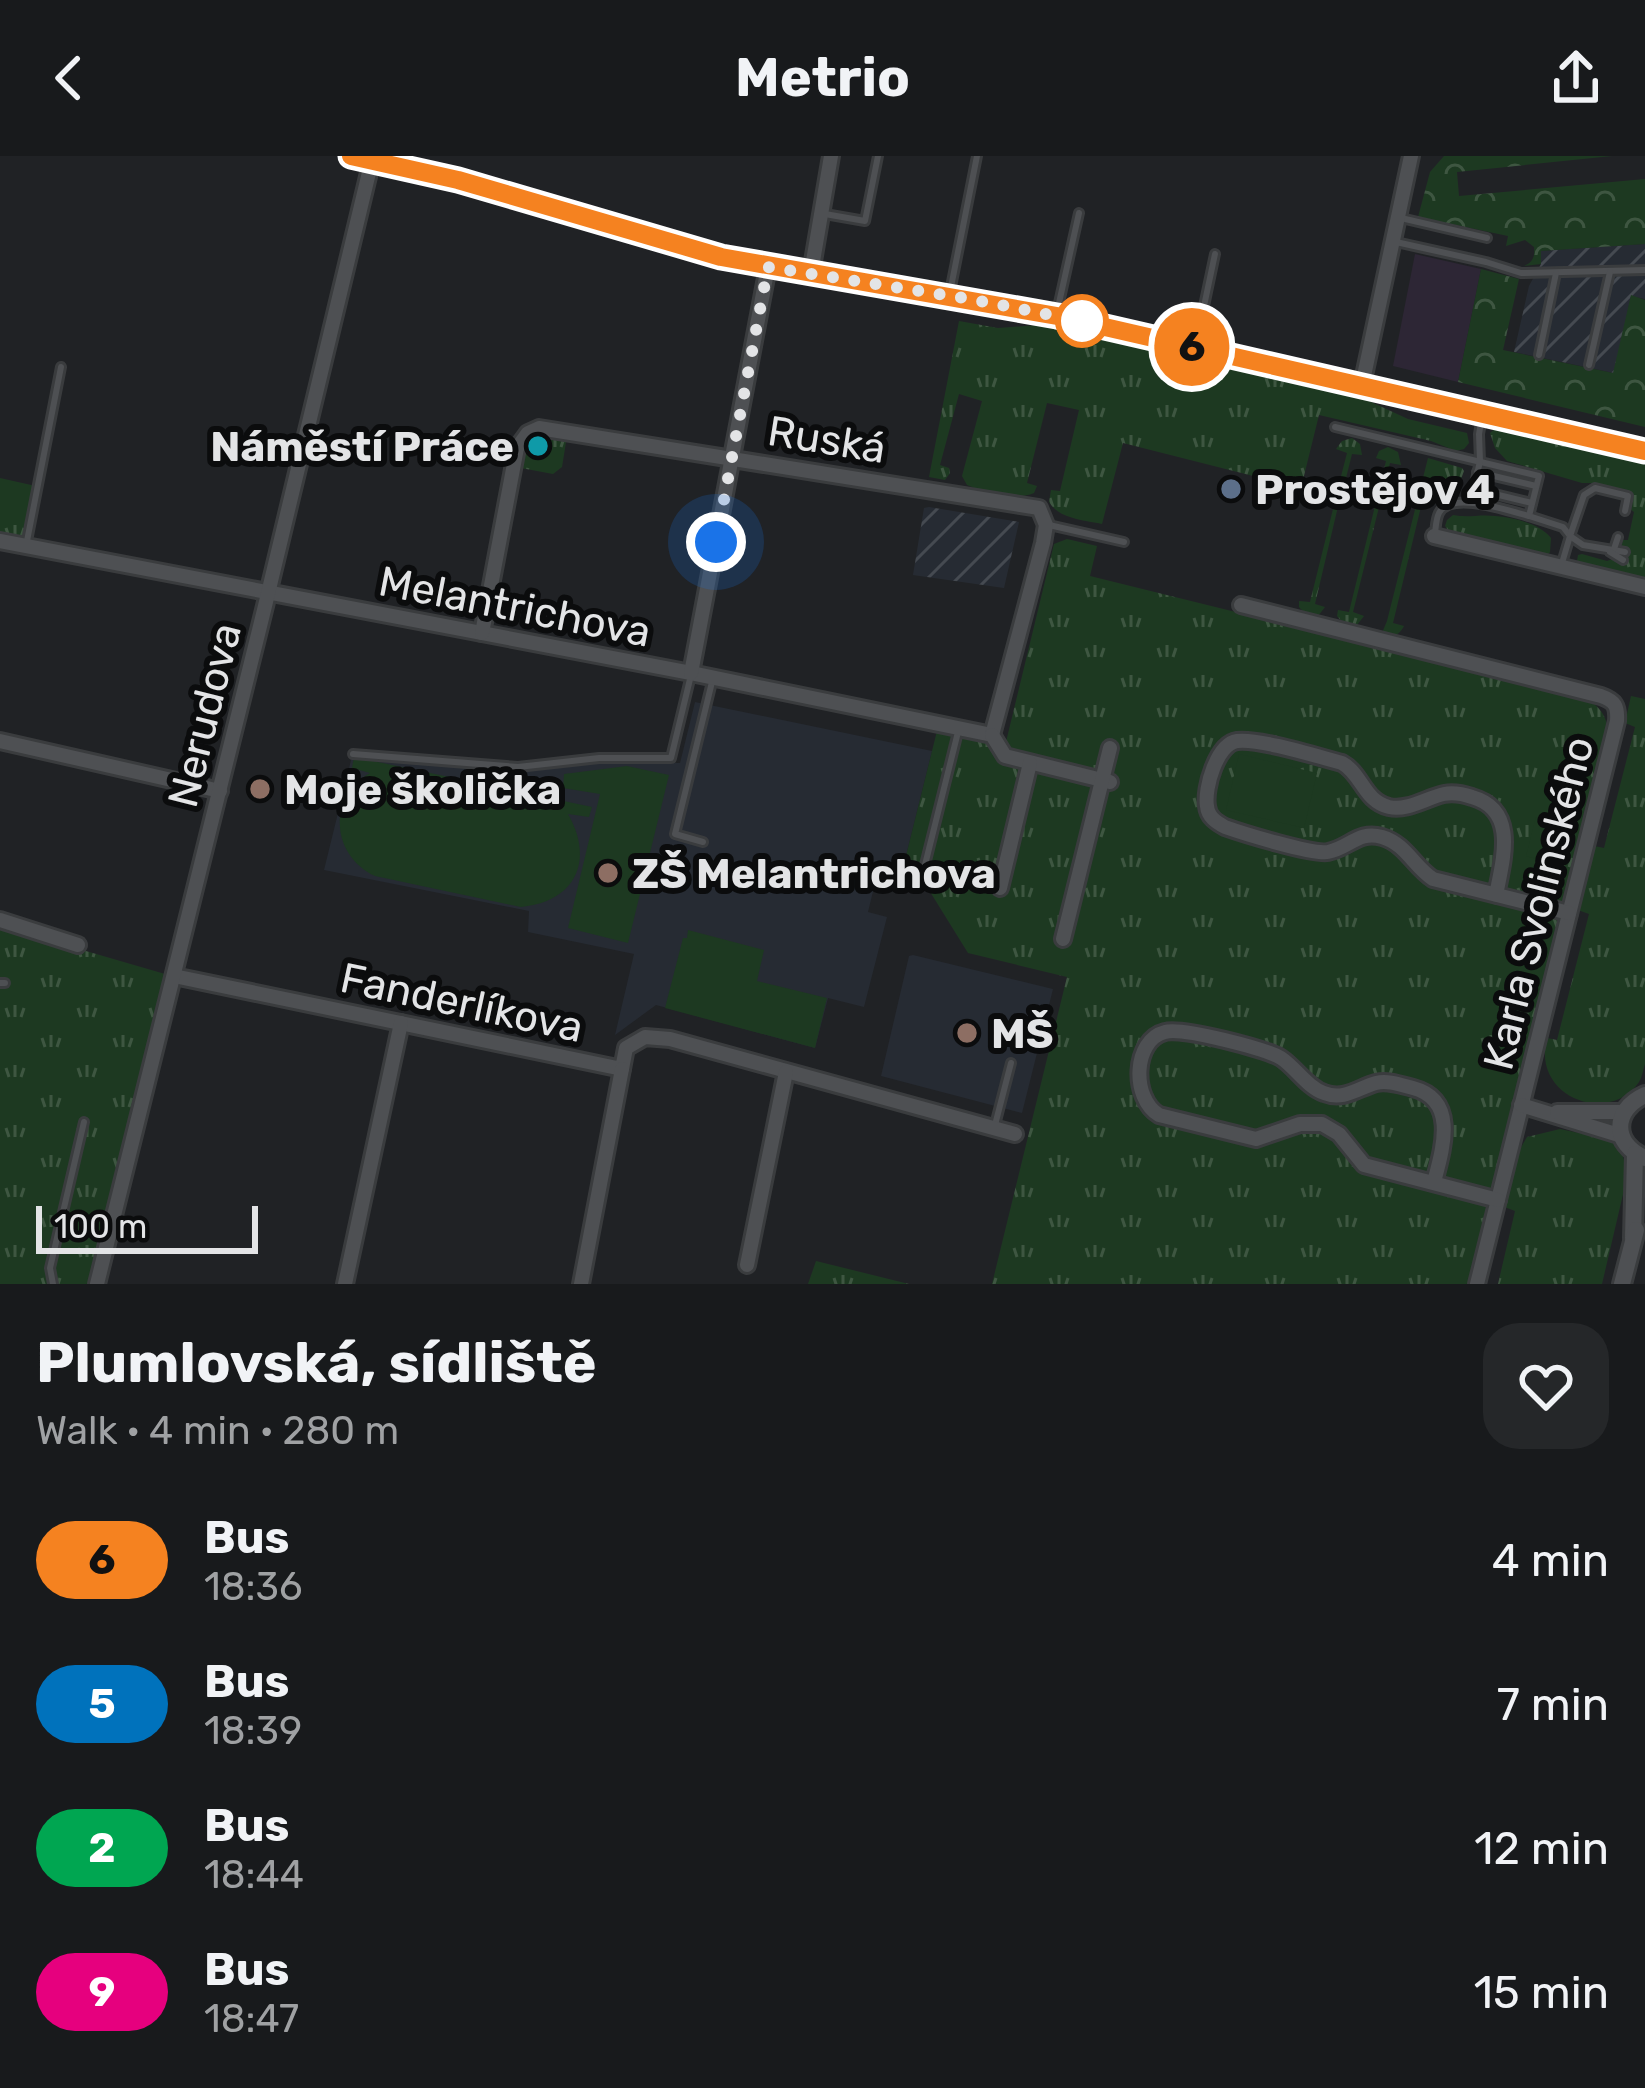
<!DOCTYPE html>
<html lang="en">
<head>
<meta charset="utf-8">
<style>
  body { margin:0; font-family:Rubik,sans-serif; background:#252729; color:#f1f3f6; height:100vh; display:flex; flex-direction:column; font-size:45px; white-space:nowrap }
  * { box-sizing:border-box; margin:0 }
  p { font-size:39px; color:#9fa1a3 }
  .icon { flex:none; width:66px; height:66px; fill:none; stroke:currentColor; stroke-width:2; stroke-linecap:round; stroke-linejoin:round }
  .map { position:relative; height:1128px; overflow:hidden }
  .side { display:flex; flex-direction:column; background:#181a1c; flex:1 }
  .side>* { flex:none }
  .badge { padding:0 24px; border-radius:39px; font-size:42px; line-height:78px }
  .scale { position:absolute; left:36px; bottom:30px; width:222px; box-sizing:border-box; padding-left:12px; border:6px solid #e3e4e6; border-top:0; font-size:33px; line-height:42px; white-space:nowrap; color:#e3e4e6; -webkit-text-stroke:9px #0b0c0d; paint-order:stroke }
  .you { position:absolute; width:60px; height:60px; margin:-30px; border:9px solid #fff; border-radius:50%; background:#1a73e8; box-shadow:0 0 0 18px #1a73e833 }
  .map>.badge { position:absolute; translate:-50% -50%; box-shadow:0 0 0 6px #fff }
  .round { display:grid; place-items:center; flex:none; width:126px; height:126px; border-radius:36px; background:#252729 }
  .head { display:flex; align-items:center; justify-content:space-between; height:204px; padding:0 36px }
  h1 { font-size:57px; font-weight:700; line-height:90px }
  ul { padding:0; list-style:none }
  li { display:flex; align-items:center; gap:36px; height:144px; padding:0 36px }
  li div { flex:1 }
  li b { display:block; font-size:45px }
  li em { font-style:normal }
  li .badge { min-width:132px; font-weight:700; text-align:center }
  header { display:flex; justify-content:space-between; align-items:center; height:156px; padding:0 36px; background:#181a1c; font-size:54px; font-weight:700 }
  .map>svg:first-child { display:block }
  .commercial { fill:#2d2635 }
  .industrial { fill:url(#industrial-furrows) }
  .built { fill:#262b33 }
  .grass { fill:url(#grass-tufts) }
  .forest { fill:url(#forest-crowns) }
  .pitch { fill:#1d3921 }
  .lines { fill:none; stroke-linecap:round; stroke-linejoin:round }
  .service-casing { stroke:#3a3c3e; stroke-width:12 }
  .minor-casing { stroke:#3a3c3e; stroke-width:20 }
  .tertiary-casing { stroke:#3a3c3e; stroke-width:22 }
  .secondary-casing { stroke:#3a3c3e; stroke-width:24 }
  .service { stroke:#4e5053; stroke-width:6 }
  .minor { stroke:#4e5053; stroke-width:14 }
  .tertiary { stroke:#4e5053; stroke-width:16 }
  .secondary { stroke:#4e5053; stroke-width:18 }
  .line-casing { stroke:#fff; stroke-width:27 }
  .line { stroke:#f58220; stroke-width:18 }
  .walk { stroke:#e3e4e6; stroke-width:12; stroke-dasharray:0 21.6 }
  .stop-dot { fill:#fff; stroke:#f58220; stroke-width:6 }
  .culture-dot { fill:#0f9aa8; stroke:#0b0c0d; stroke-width:4.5 }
  .service-dot { fill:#5c6f8a; stroke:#0b0c0d; stroke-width:4.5 }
  .education-dot { fill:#8d6e63; stroke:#0b0c0d; stroke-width:4.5 }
  .labels { text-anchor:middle; stroke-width:12; stroke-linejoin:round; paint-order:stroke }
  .street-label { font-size:42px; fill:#e3e4e6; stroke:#0b0c0d }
  .poi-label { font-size:42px; font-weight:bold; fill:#e3e4e6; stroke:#0b0c0d; text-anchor:start }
</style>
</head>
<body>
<header><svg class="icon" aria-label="back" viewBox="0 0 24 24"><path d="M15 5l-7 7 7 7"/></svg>Metrio<svg class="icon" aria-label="share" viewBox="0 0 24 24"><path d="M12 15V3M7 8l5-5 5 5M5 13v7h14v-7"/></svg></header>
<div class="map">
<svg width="1645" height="1128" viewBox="0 0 1645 1128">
  <defs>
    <pattern id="industrial-furrows" width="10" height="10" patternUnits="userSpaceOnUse" patternTransform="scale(3)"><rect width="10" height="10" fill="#262b33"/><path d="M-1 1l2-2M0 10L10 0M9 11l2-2" fill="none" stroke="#454a51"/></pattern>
    <pattern id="grass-tufts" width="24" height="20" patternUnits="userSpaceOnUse" patternTransform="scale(3)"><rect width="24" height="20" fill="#1d3921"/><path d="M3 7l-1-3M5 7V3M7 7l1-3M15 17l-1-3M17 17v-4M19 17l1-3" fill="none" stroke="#3e5641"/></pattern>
    <pattern id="forest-crowns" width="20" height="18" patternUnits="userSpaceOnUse" patternTransform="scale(3)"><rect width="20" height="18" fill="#1d3921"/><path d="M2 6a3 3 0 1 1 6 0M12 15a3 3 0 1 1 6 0" fill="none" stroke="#3e5641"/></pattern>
  </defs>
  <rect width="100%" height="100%" fill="#202225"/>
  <polygon class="commercial" points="1415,98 1481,113 1458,226 1393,210"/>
  <g class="industrial">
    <polygon points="1645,88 1645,143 1631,140 1614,217 1514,196 1529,130 1541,108 1540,95"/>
    <polygon points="929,351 1019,366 1004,432 913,419 924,352"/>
  </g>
  <g class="built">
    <polygon points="695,546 932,595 901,720 878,715 868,756 887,761 864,851 828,842 815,892 656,849 615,879 634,798 528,776 529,755 324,714 352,600 520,616 613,606 680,607"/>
    <polygon points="913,799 1053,833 1022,957 881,920 909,800"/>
  </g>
  <g class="grass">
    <path d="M959,165L998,172L1051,168L1356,239L1408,263L1467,277L1469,287L1464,293L1456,295L1431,285L1319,259L1301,332L1123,287L1102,368C1084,364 1059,363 1049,346L1051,334L1060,335L1079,254L1047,247L1027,327L1037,330L1034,337C1016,345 985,337 967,329L962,320L982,245L959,238L940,309L949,312L950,317L945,324L929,321Z"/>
    <polygon points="1496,272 1645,306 1645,422 1577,405 1578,399 1582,398 1607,405 1618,401 1623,384 1628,384 1634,356 1630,353 1633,337 1594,327 1582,327 1507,305 1495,292 1490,277"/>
    <path d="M547,278L567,280L562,311L553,318L521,312C525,295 527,283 547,278Z"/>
    <polygon points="1352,282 1360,288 1362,299 1352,298 1343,334 1352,340 1350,343 1340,342 1315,448 1325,451 1318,460 1307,460 1299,451 1299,445 1310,446 1336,341 1327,338 1329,331 1338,332 1347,297 1336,293 1342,285"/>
    <polygon points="1388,291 1398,296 1401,309 1390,307 1381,343 1390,346 1391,350 1389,352 1379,351 1353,456 1364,460 1357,469 1345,469 1337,460 1338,454 1349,456 1375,350 1366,347 1365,342 1377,342 1386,305 1376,302 1379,295"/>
    <path d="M1428,302L1462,312L1464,315L1456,336L1448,338L1425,334L1393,467L1404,470C1398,481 1393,481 1382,477L1387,465Z"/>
    <polygon points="0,322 40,331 29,390 0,385"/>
    <path d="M1453,359C1468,362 1480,358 1495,360C1513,361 1540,368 1551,382L1550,396L1546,401L1448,374L1445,370L1447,364Z"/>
    <path d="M1067,383L1097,390L1090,420L1584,542C1600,549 1610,563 1607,582L1470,1128H992L1067,821L968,797L924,726L901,720L937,575L1005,590L1054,388Z"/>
    <path d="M1631,540L1645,543V908C1643,914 1642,921 1639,926C1609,970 1531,941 1547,882L1557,884L1589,758L1578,754L1594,690L1604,692L1635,571L1625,567Z"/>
    <polygon points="0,770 165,818 88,1128 0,1128"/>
    <polygon points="1560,973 1612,984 1623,1001 1628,1017 1602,1128 1498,1128 1515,1055 1502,1050 1517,998 1527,981"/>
    <polygon points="816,1105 909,1128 808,1128"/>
  </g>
  <g class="forest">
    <path d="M1444,0H1612L1457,16L1459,40L1645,23V88L1541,95V108L1524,110C1533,106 1535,101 1534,91L1525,84L1506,90L1508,80L1418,61L1430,16Z"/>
    <polygon points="1481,113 1519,123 1503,194 1613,217 1631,139 1645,144 1645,271 1458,226"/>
  </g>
  <g class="pitch">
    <polygon points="1239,598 1317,617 1304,672 1226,654"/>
    <path d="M354,601L592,651L589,661L568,658C595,705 575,746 521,751L375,720C331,699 327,642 370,617L352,612Z"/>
    <polygon points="627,610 669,619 628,787 568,772 600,638 563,632 564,618"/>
    <polygon points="1536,661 1558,667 1549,706 1526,700"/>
    <polygon points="688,774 764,794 757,825 827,842 815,892 665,852 683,782 687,782"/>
  </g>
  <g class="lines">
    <defs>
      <g id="service">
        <polyline points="825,58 865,65 878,0"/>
        <polyline points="1401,62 1487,82"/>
        <polyline points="1396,86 1486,106 1521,117 1645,114"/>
        <polyline points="950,136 977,0"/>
        <polyline points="1057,156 1079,57"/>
        <polyline points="1196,188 1215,98"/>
        <polyline points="1539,199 1556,117"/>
        <polyline points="1589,209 1610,116"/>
        <polyline points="1335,271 1539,320 1529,360 1563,371 1570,380 1562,407"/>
        <polyline points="1477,316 1536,330"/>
        <polyline points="1474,333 1532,347"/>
        <polyline points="1471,346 1480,305 1479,278 1482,261"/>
        <polyline points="1625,355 1628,340 1595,332 1584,339 1570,380 1583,389 1625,396"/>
        <polyline points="1049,369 1124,386"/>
        <path d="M1435,377C1436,370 1436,363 1439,357C1451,334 1509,355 1529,360"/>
        <polyline points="26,390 61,211"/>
        <polyline points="1614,393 1618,381"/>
        <polyline points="1610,396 1623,404"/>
        <polyline points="353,598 518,611 599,602 671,602 691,519"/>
        <polyline points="703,686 675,678 712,526"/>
        <polyline points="921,725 958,576"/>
        <polyline points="0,827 5,827"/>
        <polyline points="995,969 1011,907"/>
        <polyline points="53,1128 50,1112 84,966"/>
      </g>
      <g id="minor">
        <polyline points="811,117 831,0"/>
        <polyline points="1362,229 1411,0"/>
        <polyline points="1434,380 1645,431"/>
        <polyline points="0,385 691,517 992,579"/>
        <path d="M1241,449L1601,540C1615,545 1618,550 1617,565L1477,1128"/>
        <polyline points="482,477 517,292 528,277 539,272 1039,352 1046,369 1043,387 992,579"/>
        <polyline points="691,517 768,111"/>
        <polyline points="992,579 1005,600 1110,626"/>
        <polyline points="0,585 220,635"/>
        <polyline points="1000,732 1030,607"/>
        <path d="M1496,739C1503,703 1518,654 1472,641C1463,638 1454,636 1444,638C1426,642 1408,655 1389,651C1364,645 1362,618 1342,607C1319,601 1259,582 1237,585C1217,588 1204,632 1207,650C1208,661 1216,666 1225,671C1242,677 1313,699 1328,696C1349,692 1359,674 1382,681C1406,688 1414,711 1433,723L1569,757"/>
        <polyline points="0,764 78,789"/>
        <polyline points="1063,783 1110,592"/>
        <polyline points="174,820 622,913 626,892 645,881 670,883 1015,978"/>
        <polyline points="1521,949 1622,980"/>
        <polyline points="1557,956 1624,956"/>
        <path d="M1434,1026C1443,992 1458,944 1413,932C1401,929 1388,924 1376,927C1358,932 1344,945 1324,937C1307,931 1296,912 1281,902C1266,893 1182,871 1165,876C1133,884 1131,942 1159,959L1256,983L1300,968H1322L1339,978L1364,1009L1498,1044"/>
        <polyline points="747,1109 786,916"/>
        <polyline points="97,1128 265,450 372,4"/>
        <polyline points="345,1128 401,867"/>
        <polyline points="581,1128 622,913"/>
      </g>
      <g id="tertiary">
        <path d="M1645,939C1612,954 1612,988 1645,1002"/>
        <polyline points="1633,1082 1635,998"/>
        <polyline points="1622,1128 1636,1074"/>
      </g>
      <polyline id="secondary" points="351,0 458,24 721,101 1057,159 1645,295"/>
    </defs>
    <use href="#service" class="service-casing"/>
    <use href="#minor" class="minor-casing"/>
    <use href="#tertiary" class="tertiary-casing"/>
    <use href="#secondary" class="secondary-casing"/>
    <use href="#service" class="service"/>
    <use href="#minor" class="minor"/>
    <use href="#tertiary" class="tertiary"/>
    <use href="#secondary" class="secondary"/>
  </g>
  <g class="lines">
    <defs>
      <polyline id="line" points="351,0 458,24 721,101 1057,160 1645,295"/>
    </defs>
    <use href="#line" class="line-casing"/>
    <use href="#line" class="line"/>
    <polyline class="walk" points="716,386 768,111 970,143 1092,167 1082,165"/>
  </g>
  <circle class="stop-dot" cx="1082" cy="165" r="24"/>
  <circle class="culture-dot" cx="538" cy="290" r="12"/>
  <circle class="service-dot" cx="1231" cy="333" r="12"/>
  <g class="education-dot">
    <circle cx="260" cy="633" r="12"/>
    <circle cx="608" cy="717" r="12"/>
    <circle cx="967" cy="877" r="12"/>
  </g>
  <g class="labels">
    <g class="street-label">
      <text transform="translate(827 283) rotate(9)" y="15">Ruská</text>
      <text transform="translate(515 450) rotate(11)" y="15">Melantrichova</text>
      <text transform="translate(204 559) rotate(-76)" y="15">Nerudova</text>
      <text transform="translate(1538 747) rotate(-76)" y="15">Karla Svolinského</text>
      <text transform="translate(462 846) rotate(12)" y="15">Fanderlíkova</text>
    </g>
    <g class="poi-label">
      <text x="514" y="305" text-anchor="end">Náměstí Práce</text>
      <text x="1255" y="348">Prostějov 4</text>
      <text x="284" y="648">Moje školička</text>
      <text x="632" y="732">ZŠ Melantrichova</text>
      <text x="991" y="892">MŠ</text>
    </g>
  </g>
</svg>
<div class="scale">100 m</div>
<div class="you" style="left:716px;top:386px"></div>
<b class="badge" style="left:1192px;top:191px;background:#f58220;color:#111">6</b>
</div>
<section class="side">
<div class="head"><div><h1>Plumlovská, sídliště</h1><p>Walk · 4 min · 280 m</p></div><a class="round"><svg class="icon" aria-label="heart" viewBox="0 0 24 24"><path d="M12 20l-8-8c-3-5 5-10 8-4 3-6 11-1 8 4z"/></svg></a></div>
<ul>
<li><span class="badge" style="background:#f58220;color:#111">6</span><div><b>Bus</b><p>18:36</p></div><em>4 min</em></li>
<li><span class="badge" style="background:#0072bc;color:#fff">5</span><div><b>Bus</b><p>18:39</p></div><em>7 min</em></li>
<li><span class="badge" style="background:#00a651;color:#fff">2</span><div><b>Bus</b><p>18:44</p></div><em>12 min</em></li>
<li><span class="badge" style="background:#e6007e;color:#fff">9</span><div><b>Bus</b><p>18:47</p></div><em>15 min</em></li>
</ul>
</section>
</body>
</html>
